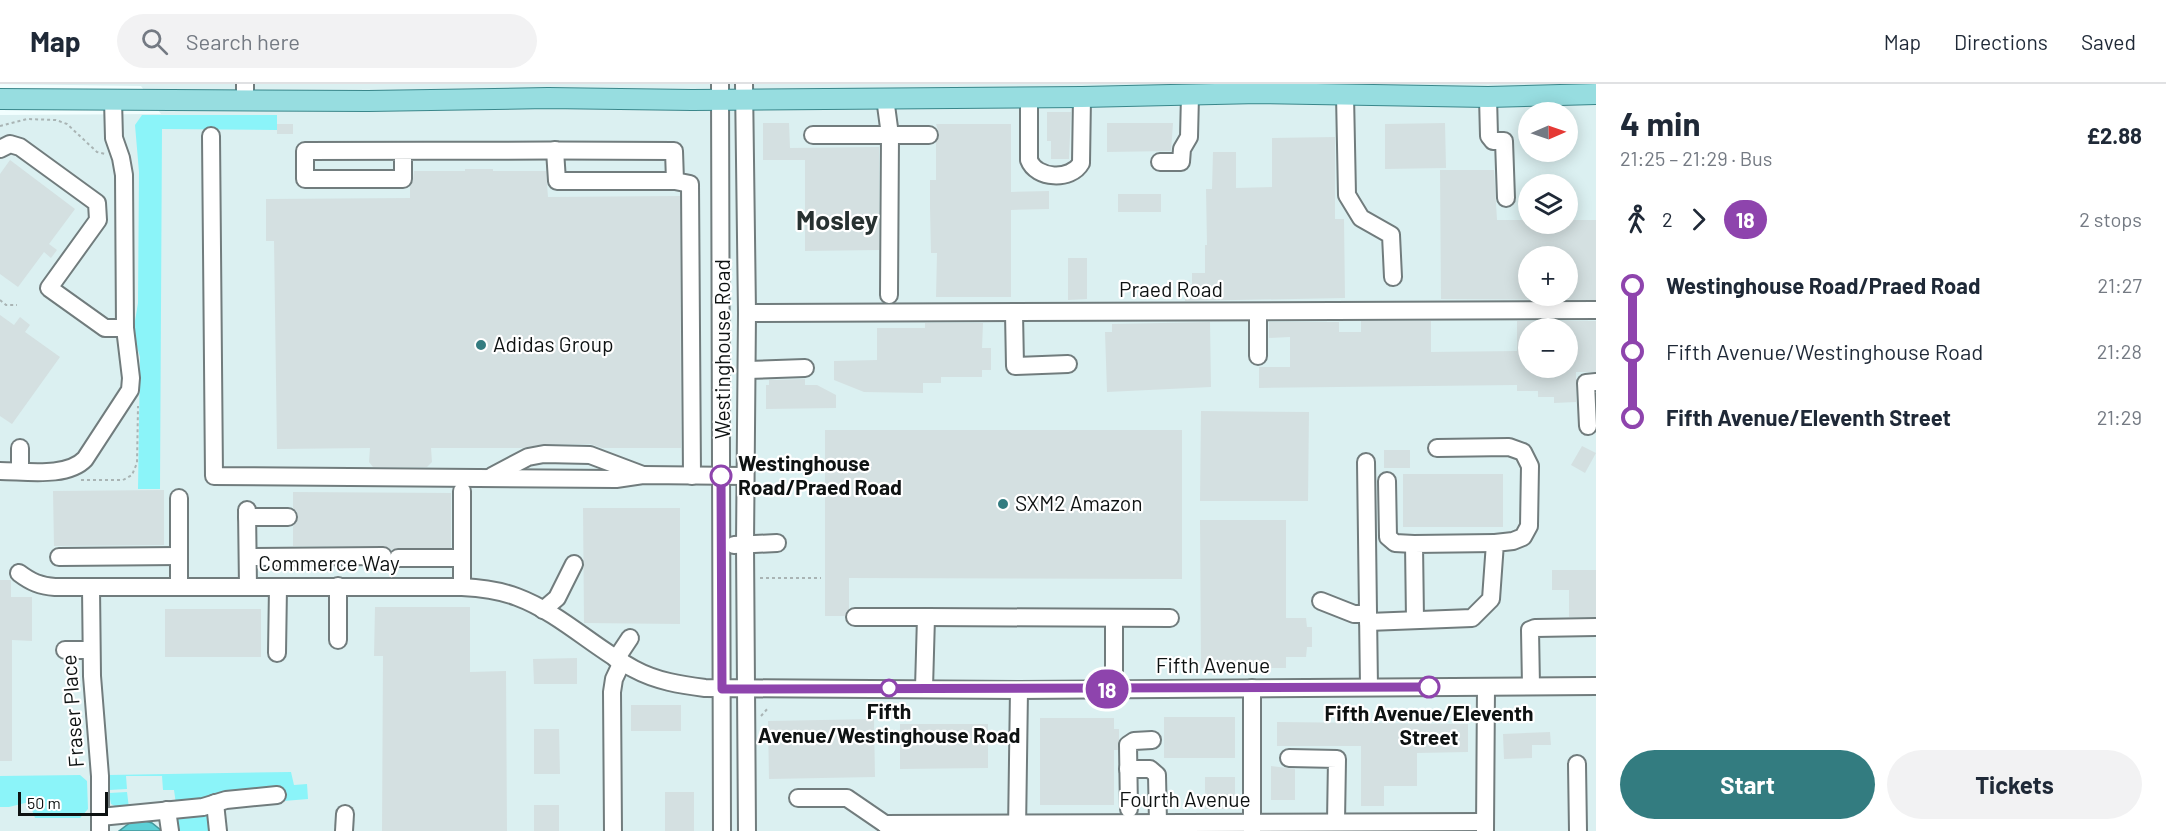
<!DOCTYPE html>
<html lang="en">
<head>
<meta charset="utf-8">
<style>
  body { margin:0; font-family:Barlow,sans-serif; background:#f2f2f3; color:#1f2937; height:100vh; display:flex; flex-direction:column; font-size:22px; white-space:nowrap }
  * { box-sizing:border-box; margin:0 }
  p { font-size:20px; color:#747a83 }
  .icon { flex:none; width:33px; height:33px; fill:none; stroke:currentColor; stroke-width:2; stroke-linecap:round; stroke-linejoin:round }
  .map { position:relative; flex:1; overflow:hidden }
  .drawer { display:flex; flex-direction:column; background:#fff; width:570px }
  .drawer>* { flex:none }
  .badge { padding:0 12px; border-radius:20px; font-size:21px; line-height:39px }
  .needle { width:39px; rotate:88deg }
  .tools { position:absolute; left:1518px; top:18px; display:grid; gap:12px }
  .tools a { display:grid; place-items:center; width:60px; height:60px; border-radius:50%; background:#fff; box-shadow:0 3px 15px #0003; font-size:30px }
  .scale { position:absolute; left:18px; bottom:15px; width:90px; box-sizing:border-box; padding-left:6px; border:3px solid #0e1212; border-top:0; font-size:16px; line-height:21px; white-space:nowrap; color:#0e1212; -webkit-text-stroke:4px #fff; paint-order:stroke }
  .map>.badge { position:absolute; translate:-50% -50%; box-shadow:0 0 0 3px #fff }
  .legs { display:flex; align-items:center; gap:9px; height:66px; padding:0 24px; font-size:20px }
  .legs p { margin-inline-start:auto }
  .headline { display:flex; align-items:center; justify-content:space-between; height:102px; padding:0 24px }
  h1 { font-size:33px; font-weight:700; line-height:45px }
  .cta { display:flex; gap:12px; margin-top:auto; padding:12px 24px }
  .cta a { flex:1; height:69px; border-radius:36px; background:#337c80; color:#fff; font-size:24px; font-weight:700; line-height:69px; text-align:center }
  .cta a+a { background:#f2f2f3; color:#1f2937 }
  ul { padding:0 24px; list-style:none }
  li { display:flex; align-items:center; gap:21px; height:66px; font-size:22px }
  li i { display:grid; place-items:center; width:9px; height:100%; margin:0 8px; background:currentColor }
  li i::after { content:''; width:15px; height:15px; margin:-8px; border:4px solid; border-radius:50%; background:#fff }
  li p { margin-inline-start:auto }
  li:first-child i { background:linear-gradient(#0000 50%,currentColor 0) }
  li:last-child i { background:linear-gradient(currentColor 50%,#0000 0) }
  header { display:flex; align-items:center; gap:36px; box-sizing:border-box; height:84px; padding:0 30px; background:#fff; border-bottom:2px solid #e0e1e3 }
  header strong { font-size:28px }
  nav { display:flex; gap:33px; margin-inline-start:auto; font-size:21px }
  .search { width:420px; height:54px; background:#f2f2f3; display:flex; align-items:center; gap:15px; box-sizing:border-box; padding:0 21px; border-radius:33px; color:#747a83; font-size:22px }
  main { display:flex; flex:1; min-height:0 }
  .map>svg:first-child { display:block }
  .built { fill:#dbf0f1; fill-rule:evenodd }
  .green { fill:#8bf4f9 }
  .water { fill:#5dd0d6; stroke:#45979b; stroke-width:1.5 }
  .building { fill:#d4e0e1; fill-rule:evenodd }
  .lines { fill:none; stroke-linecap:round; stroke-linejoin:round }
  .minor-casing { stroke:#717c7d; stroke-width:20 }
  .major-casing { stroke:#3a878b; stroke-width:22 }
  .path { stroke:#a9b4b4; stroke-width:2; stroke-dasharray:3 3; stroke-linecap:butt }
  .minor { stroke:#fff; stroke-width:16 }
  .major { stroke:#97dde0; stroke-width:20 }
  .line-1-casing { stroke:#fff; stroke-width:14 }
  .line-1 { stroke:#8e44ad; stroke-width:9 }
  .poi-dot { fill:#337c80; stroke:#fff; stroke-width:2 }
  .stop-1-dot { fill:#fff; stroke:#8e44ad; stroke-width:3 }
  .labels { text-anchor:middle; stroke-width:4.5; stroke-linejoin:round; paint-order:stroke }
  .street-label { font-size:21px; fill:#0e1212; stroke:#fff }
  .poi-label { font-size:21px; fill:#0e1212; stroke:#fff; text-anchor:start }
  .stop-label { font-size:21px; font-weight:bold; fill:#0e1212; stroke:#fff }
  .district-label { font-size:27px; font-weight:bold; fill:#273131; stroke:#fff }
</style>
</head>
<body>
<header>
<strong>Map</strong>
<div class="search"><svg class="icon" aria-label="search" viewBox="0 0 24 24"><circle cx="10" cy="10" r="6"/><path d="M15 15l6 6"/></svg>Search here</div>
<nav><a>Map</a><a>Directions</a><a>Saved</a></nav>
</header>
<main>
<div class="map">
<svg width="1596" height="747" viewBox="0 0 1596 747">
  <rect width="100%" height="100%" fill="#f1fefe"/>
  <path class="built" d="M0,0H1596V747H0V31L161,30L141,2ZM1528,28H1568V68H1528ZM1528,100H1568V140H1528ZM1528,172H1568V212H1528ZM1528,244H1568V284H1528Z"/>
  <g class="green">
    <polygon points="142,31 277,31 277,46 162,45 160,405 138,405 140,273 133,249 138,219 139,88 135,41"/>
    <polygon points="291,688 294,701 307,700 308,715 284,717 282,703 227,709 203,716 176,720 174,706 163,706 162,692 126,692 127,705 109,706 108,691"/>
    <polygon points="80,691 87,697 88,725 80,734 35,734 29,718 9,723 0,723 0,692"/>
    <polygon points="127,708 129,724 117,723 111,720 109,709"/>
    <polygon points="206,729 209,731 212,747 178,747 177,738 179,733"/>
  </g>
  <polygon class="water" points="142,736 152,739 162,747 119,747 131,738"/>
  <g class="building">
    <polygon points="1047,28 1071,28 1069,75 1051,75 1051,57 1047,57"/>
    <polygon points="763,39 789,39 790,64 879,63 879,166 805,167 805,76 763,76"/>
    <polygon points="1107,39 1173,39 1171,67 1107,68"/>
    <polygon points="1445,39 1446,84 1385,85 1385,40"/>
    <rect x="277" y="40" width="16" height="10"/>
    <polygon points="936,40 1011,40 1011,108 1049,107 1049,125 1011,126 1011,213 936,213 937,169 931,169 930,124 930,96 936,96 936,58 939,50"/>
    <polygon points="1335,53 1335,135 1344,135 1345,214 1185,217 1184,200 1192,200 1192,189 1205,189 1205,161 1207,161 1206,105 1212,105 1213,68 1236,68 1236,104 1272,103 1272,54"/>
    <polygon points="10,76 75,125 49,160 57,166 51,174 44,168 18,203 0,190 0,90"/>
    <polygon points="465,85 493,85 493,87 546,87 548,113 680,112 681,364 602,364 590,360 544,360 522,364 431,364 432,378 427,383 373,383 369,378 370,364 277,365 274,157 266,157 266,115 410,114 410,103 413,96 414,87 465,87"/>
    <path d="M1440,86H1494L1497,136H1528V140H1568V136H1596V216L1441,215ZM1528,172H1568V212H1528Z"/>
    <rect x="1118" y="110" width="43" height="18"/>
    <polygon points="1068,174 1087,174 1087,215 1068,216"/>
    <polygon points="0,231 14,241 20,233 30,241 25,248 60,273 12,340 0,332"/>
    <path d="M1361,237H1431V268L1517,267V237H1596V288H1576V318L1554,319V313H1538V307H1517V301L1259,304V283H1290V253L1269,254V238H1339V248H1361ZM1528,244H1568V284H1528Z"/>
    <polygon points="1210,238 1211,303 1107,308 1105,248 1112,248 1112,240"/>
    <polygon points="925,239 983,239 982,264 991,264 991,286 982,286 982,293 941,293 941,299 923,299 923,309 864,308 834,296 834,277 877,276 877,244 925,244"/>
    <polygon points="805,295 805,301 817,301 836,311 836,324 766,325 766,301 769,301 769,296"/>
    <polygon points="1201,327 1309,328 1308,417 1200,417"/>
    <polygon points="825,346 1182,346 1182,495 849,494 849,525 845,532 825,532"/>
    <polygon points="1582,362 1596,369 1585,389 1571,381"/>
    <rect x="1384" y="366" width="26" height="18"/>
    <rect x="1403" y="390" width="100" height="53"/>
    <polygon points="164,406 164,461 54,462 53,407"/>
    <polygon points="293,408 451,409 451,464 398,464 392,466 383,462 293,462 293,442 298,434 297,428 293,424"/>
    <polygon points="583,424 680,424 680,540 584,539"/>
    <polygon points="1200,436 1286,436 1286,534 1306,534 1307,543 1312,543 1312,563 1307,563 1306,573 1286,573 1286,584 1201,584"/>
    <polygon points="1552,486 1596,486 1596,533 1569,533 1569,506 1552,506"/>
    <polygon points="0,496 11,496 11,513 32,513 32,557 12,556 12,677 0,677"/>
    <polygon points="375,523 470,523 470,588 506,587 507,747 382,747 383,572 374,572"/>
    <rect x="165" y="525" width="96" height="48"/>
    <polygon points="577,574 577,600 534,600 533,575"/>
    <rect x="631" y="621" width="50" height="26"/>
    <rect x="1164" y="633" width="71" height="41"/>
    <polygon points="1040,634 1114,634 1114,645 1119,645 1119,656 1118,666 1114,666 1114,721 1040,721"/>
    <polygon points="874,635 875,693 769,695 768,637"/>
    <polygon points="1277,638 1468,640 1468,668 1417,669 1417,702 1384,702 1384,722 1361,722 1361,662 1277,662"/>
    <polygon points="900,640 988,640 988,684 900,685"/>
    <polygon points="534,645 559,645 560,690 534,690"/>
    <polygon points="1550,648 1551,661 1532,661 1532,674 1504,675 1503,650"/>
    <polygon points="1271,682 1295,685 1295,716 1271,716"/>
    <rect x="1205" y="693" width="30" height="32"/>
    <rect x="665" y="708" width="29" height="39"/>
    <rect x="534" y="721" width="25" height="26"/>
  </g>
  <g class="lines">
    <defs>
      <g id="minor">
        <polyline points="720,0 722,747"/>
        <polyline points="744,0 747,229 745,460 747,747"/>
        <polyline points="1345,11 1347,111 1361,134 1391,151 1393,193"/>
        <path d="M1029,13V76C1036,95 1071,97 1081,79L1082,13"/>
        <polyline points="1488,13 1489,52 1493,57 1504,57 1506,114"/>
        <polyline points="885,14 890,51 889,211"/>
        <polyline points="245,17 245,0"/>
        <polyline points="813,51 929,51"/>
        <polyline points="211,52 214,392 616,395 643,391 745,392"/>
        <polyline points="0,65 10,60 20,63 97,119 98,136 49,204 105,244 125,244"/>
        <polyline points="555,66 557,97 675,97"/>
        <path d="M403,67V95H305V67C428,67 551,66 674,67L675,97L690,100L692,392"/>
        <polyline points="1160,78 1181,78 1182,65 1189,53 1190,11"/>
        <polyline points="1258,228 1258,272"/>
        <polyline points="747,229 1596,226"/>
        <polyline points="1014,229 1015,282 1068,280"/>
        <polyline points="747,286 805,284"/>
        <polyline points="1588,342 1586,299 1596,298"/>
        <polyline points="20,364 20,387"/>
        <polyline points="1366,378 1369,603"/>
        <path d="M0,387C25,387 67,394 85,375L130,306L131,294L125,244L124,91L121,74L114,54L113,16"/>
        <polyline points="492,392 528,373 544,370 590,371 643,391"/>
        <polyline points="1387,397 1388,453 1395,459 1414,460"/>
        <polyline points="179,414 179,503"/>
        <polyline points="247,426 248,503"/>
        <polyline points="247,433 288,433"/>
        <polyline points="734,461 777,459"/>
        <polyline points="59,473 179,472"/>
        <polyline points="248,473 383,472"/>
        <polyline points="398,474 462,474"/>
        <path d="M19,489C31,498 40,502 55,503H462C481,504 499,506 517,513C560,529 594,564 634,585C656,597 681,601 705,604L1019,606L1596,602"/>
        <polyline points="338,502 338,556"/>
        <polyline points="462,503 462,407"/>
        <polyline points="91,504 92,592 100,692 100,747"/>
        <polyline points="1321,517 1354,530 1368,530"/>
        <polyline points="543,526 557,514 574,480"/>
        <polyline points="855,533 926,533 924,604"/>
        <polyline points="926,533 1170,534"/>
        <polyline points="1114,534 1114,605"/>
        <polyline points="1415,536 1414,460 1495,459"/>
        <polyline points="1368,538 1472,534 1491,515 1495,459 1513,457 1523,453 1529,442 1530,382 1523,368 1509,363 1437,364"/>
        <polyline points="65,566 91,566"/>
        <polyline points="277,569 278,503"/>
        <polyline points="616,575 630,554"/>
        <polyline points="1531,602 1530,546 1535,544 1596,543"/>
        <polyline points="1289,674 1337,675 1336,738"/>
        <polyline points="1577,680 1578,747"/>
        <polyline points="1128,685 1150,685 1157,691 1158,739"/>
        <polyline points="798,714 847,714 885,740"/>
        <polyline points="215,719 218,747"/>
        <polyline points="1129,725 1128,661 1134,657 1152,656"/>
        <polyline points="167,726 170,747"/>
        <polyline points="100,733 203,723 226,716 277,711"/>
        <polyline points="885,740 1485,738"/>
        <polyline points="344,747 345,730"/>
        <polyline points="613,747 612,608 614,595 622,578"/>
        <polyline points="1017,747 1019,606"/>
        <polyline points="1252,747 1252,604"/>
        <polyline points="1485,747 1486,603"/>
      </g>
      <polyline id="major" points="0,15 368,17 548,14 692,16 1082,13 1259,9 1488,13 1596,10"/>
    </defs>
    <use href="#minor" class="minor-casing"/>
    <use href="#major" class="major-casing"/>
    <g class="path">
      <polyline points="0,42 27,35 56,36 67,40 97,68 105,70"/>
      <polyline points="0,216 6,221 17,221"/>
      <polyline points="81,396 123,396 132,391 137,379 138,322"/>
      <polyline points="760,494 821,494"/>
      <polyline points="761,632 769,623"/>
    </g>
    <use href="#minor" class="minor"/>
    <use href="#major" class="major"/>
  </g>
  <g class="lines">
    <defs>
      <polyline id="line-1" points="721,392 722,605 1429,603"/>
    </defs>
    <use href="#line-1" class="line-1-casing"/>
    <use href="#line-1" class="line-1"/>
  </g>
  <g class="poi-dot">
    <circle cx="481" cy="261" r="6"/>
    <circle cx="1003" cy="420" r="6"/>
  </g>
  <g class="stop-1-dot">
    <circle cx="721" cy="392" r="10"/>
    <circle cx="1429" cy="603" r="10"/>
    <circle cx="889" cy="604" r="8"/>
  </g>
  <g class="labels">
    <g class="street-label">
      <text x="1171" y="213">Praed Road</text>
      <text transform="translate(723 265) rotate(-90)" y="7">Westinghouse Road</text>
      <text x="329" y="487">Commerce Way</text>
      <text x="1213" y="589">Fifth Avenue</text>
      <text transform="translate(73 627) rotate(-94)" y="7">Fraser Place</text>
      <text x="1185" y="723">Fourth Avenue</text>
    </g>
    <g class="poi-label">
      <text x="493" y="268">Adidas Group</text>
      <text x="1015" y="427">SXM2 Amazon</text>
    </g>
    <g class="stop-label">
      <text x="738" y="387" text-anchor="start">Westinghouse<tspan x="738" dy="24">Road/Praed Road</tspan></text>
      <text x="889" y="635">Fifth<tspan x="889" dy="24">Avenue/Westinghouse Road</tspan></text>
      <text x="1429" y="637">Fifth Avenue/Eleventh<tspan x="1429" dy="24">Street</tspan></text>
    </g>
    <g class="district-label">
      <text x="837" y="146">Mosley</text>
    </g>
  </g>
</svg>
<div class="tools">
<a><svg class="needle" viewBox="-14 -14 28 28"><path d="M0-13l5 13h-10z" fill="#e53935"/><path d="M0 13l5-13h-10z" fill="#747a83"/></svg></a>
<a><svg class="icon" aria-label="layers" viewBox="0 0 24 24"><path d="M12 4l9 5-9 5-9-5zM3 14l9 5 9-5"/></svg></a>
<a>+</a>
<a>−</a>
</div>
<div class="scale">50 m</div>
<b class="badge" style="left:1107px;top:605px;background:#8e44ad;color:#fff">18</b>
</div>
<section class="drawer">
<div class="headline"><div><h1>4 min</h1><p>21:25 – 21:29 · Bus</p></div><b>£2.88</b></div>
<div class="legs"><svg class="icon" aria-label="walk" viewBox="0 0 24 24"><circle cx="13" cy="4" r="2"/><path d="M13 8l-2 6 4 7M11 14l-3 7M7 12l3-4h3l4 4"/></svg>2<svg class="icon" aria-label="forward" viewBox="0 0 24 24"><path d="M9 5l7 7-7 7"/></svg><b class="badge" style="background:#8e44ad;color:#fff">18</b><p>2 stops</p></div>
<ul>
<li><i style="color:#8e44ad"></i><b>Westinghouse Road/Praed Road</b><p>21:27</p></li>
<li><i style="color:#8e44ad"></i><span>Fifth Avenue/Westinghouse Road</span><p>21:28</p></li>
<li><i style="color:#8e44ad"></i><b>Fifth Avenue/Eleventh Street</b><p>21:29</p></li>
</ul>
<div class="cta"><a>Start</a><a>Tickets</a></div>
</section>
</main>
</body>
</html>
